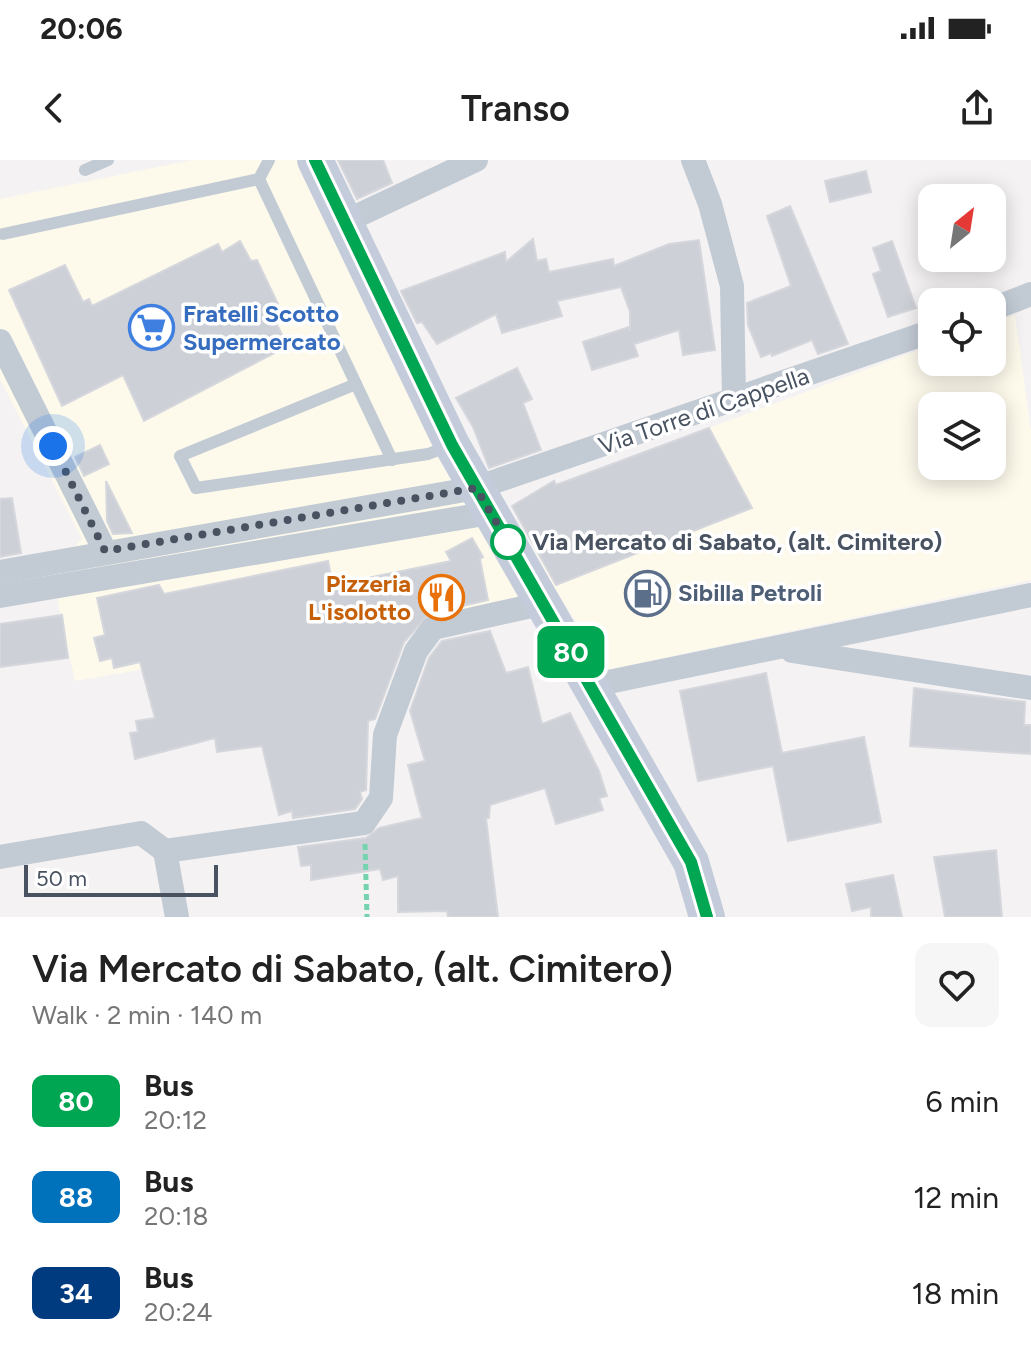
<!DOCTYPE html>
<html lang="en">
<head>
<meta charset="utf-8">
<style>
  body { margin:0; font-family:Figtree,sans-serif; background:#f6f6f6; color:#222; height:100vh; display:flex; flex-direction:column; font-size:30px; white-space:nowrap }
  * { box-sizing:border-box; margin:0 }
  p { font-size:26px; color:#767676 }
  .icon { flex:none; width:44px; height:44px; fill:none; stroke:currentColor; stroke-width:2; stroke-linecap:round; stroke-linejoin:round }
  .map { position:relative; height:757px; overflow:hidden }
  .sheet { display:flex; flex-direction:column; background:#fff; flex:1 }
  .sheet>* { flex:none }
  .badge { padding:0 16px; border-radius:12px; font-size:28px; line-height:52px }
  .needle { width:52px; rotate:30deg }
  .buttons { position:absolute; left:918px; top:24px; display:grid; gap:16px }
  .buttons a { display:grid; place-items:center; width:88px; height:88px; border-radius:16px; background:#fff; box-shadow:0 4px 20px #0003; font-size:40px }
  .scale { position:absolute; left:24px; bottom:20px; width:194px; box-sizing:border-box; padding-left:8px; border:4px solid #485260; border-top:0; font-size:22px; line-height:28px; white-space:nowrap; color:#485260; -webkit-text-stroke:6px #fff; paint-order:stroke }
  .you { position:absolute; width:40px; height:40px; margin:-20px; border:6px solid #fff; border-radius:50%; background:#1a73e8; box-shadow:0 0 0 12px #1a73e833 }
  .map>.badge { position:absolute; translate:-50% -50%; box-shadow:0 0 0 4px #fff }
  .round { display:grid; place-items:center; flex:none; width:84px; height:84px; border-radius:16px; background:#f6f6f6 }
  .overview { display:flex; align-items:center; justify-content:space-between; height:136px; padding:0 32px }
  h1 { font-size:38px; font-weight:600; line-height:60px }
  ul { padding:0; list-style:none }
  li { display:flex; align-items:center; gap:24px; height:96px; padding:0 32px }
  li div { flex:1 }
  li b { display:block; font-size:30px }
  li em { font-style:normal }
  li .badge { min-width:88px; font-weight:700; text-align:center }
  .status { display:flex; justify-content:space-between; align-items:center; height:56px; padding:0 40px; background:#fff; direction:ltr }
  .status svg { height:22px; fill:currentColor }
  header { display:flex; justify-content:space-between; align-items:center; height:104px; padding:0 32px; background:#fff; font-size:36px; font-weight:600 }
  .map>svg:first-child { display:block }
  .commercial { fill:#fdfaec; fill-rule:evenodd }
  .building { fill:#cdd0d6; stroke:#d5d7dd; stroke-width:2 }
  .lines { fill:none; stroke-linecap:round; stroke-linejoin:round }
  .path { stroke:#75d3b0; stroke-width:5; stroke-dasharray:6 4; stroke-linecap:butt }
  .lane { stroke:#c2cad4; stroke-width:12 }
  .street { stroke:#c2cad4; stroke-width:24 }
  .secondary { stroke:#c4ccdb; stroke-width:36 }
  .line-casing { stroke:#fff; stroke-width:18 }
  .line { stroke:#00a651; stroke-width:12 }
  .walk { stroke:#485260; stroke-width:8; stroke-dasharray:0 14.4 }
  .stop-dot { fill:#fff; stroke:#00a651; stroke-width:4 }
  .labels { text-anchor:middle; stroke-width:7; stroke-linejoin:round; paint-order:stroke }
  .shop-label { font-size:24px; font-weight:bold; fill:#366cbe; stroke:#fff; text-anchor:start }
  .street-label { font-size:24px; fill:#485260; stroke:#fff }
  .stop-label { font-size:24px; font-weight:bold; fill:#485260; stroke:#fff; text-anchor:start }
  .food-label { font-size:24px; font-weight:bold; fill:#c56008; stroke:#fff; text-anchor:end }
  .service-label { font-size:24px; font-weight:bold; fill:#4e5e75; stroke:#fff; text-anchor:start }
</style>
</head>
<body>
<div class="status"><b>20:06</b><svg viewBox="0 0 49 12"><path d="M0 12V9h3v3zM5 12V6h3v6zM10 12V3h3v9zM15 12V0h3v12zM26 1h20v11H26zM47 4h2v5h-2z"/></svg></div>
<header><svg class="icon" aria-label="back" viewBox="0 0 24 24"><path d="M15 5l-7 7 7 7"/></svg>Transo<svg class="icon" aria-label="share" viewBox="0 0 24 24"><path d="M12 15V3M7 8l5-5 5 5M5 13v7h14v-7"/></svg></header>
<div class="map">
<svg width="1031" height="757" viewBox="0 0 1031 757">
  <rect width="100%" height="100%" fill="#f4f2f2"/>
  <g class="commercial">
    <polygon points="193,0 300,0 526,444 75,521 51,410 82,379 0,219 0,39"/>
    <path d="M1015,155L1031,271V420L607,510L553,426L513,346L532,334L932,185V202H992V163ZM932,246H992V306H932Z"/>
  </g>
  <g class="building">
    <polygon points="338,0 383,0 392,23 357,39"/>
    <polygon points="866,11 871,32 830,42 825,21"/>
    <polygon points="790,46 848,184 818,194 812,180 772,196 771,193 761,197 748,165 747,143 791,126 767,56"/>
    <polygon points="533,79 537,101 546,99 549,112 613,99 614,106 669,84 699,80 715,190 683,195 679,170 634,184 638,196 592,210 583,182 629,167 630,171 630,152 621,127 557,141 562,156 502,173 496,154 437,184 422,162 417,163 401,131 505,92 506,102"/>
    <polygon points="240,81 251,101 257,100 278,144 269,149 288,186 144,261 123,215 62,246 9,130 65,105 83,142 89,139 92,146 218,84 222,92"/>
    <polygon points="892,81 916,148 888,157 873,114 881,111 873,88"/>
    <polygon points="517,208 532,239 523,243 541,290 489,308 473,267 456,238"/>
    <polygon points="709,268 752,348 556,425 512,346 554,321 556,325"/>
    <polygon points="100,285 109,304 84,316 75,297"/>
    <polygon points="106,321 132,373 113,374 107,361"/>
    <polygon points="12,338 21,393 0,397 0,339"/>
    <polygon points="472,378 483,397 480,399 488,440 429,454 404,482 375,559 368,561 366,630 360,632 362,639 355,649 293,658 292,651 279,655 262,586 217,592 215,578 135,599 130,573 138,572 136,561 155,558 140,502 114,508 112,498 100,501 94,478 105,475 97,438 159,425 164,434 328,401 333,425 451,401 446,392"/>
    <polygon points="62,455 68,498 0,507 0,464"/>
    <polygon points="490,471 506,513 528,507 542,564 570,553 599,611 607,636 599,638 603,650 556,664 545,628 490,645 489,658 486,658 498,757 448,757 447,751 398,752 398,716 383,720 380,709 311,720 311,705 301,706 298,687 366,678 379,668 422,658 408,605 425,601 410,551 429,498 442,481"/>
    <polygon points="766,513 782,593 864,577 881,662 788,681 773,606 698,621 680,531"/>
    <polygon points="914,528 1025,542 1024,565 1031,565 1031,594 910,586"/>
    <polygon points="996,690 1002,757 945,757 934,697"/>
    <polygon points="893,715 902,757 871,757 871,747 852,751 846,724"/>
  </g>
  <g class="lines">
    <polyline class="path" points="365,684 367,757"/>
    <g class="lane">
      <polyline points="85,10 108,0"/>
      <polyline points="259,19 356,224"/>
      <polyline points="259,19 269,0"/>
      <polyline points="3,74 259,19"/>
      <polyline points="392,300 356,224 180,296 196,328 428,294 449,286"/>
    </g>
    <g class="street">
      <polyline points="693,0 710,44 732,126 734,241"/>
      <polyline points="344,62 476,0"/>
      <polyline points="992,149 1031,134"/>
      <polyline points="0,181 105,391"/>
      <polyline points="0,412 476,328 932,171"/>
      <polyline points="0,436 490,353"/>
      <polyline points="792,491 1031,528"/>
      <polyline points="589,526 1031,435"/>
      <polyline points="165,691 177,757"/>
      <polyline points="0,697 141,673 165,691 364,663 381,638 385,575 416,491 433,468 545,443"/>
    </g>
    <polyline class="secondary" points="315,0 452,285 691,702 707,757"/>
  </g>
  <g class="lines">
    <defs>
      <polyline id="line" points="315,0 452,285 691,702 707,757"/>
    </defs>
    <use href="#line" class="line-casing"/>
    <use href="#line" class="line"/>
    <polyline class="walk" points="53,286 105,391 476,328 508,382"/>
  </g>
  <defs>
    <symbol id="supermarket-ring" viewBox="-11 -11 22 22"><circle r="9.5" fill="#fff" stroke="#3f7fe0" stroke-width="1.5"/><path d="M-6-5.5h2.5l.6 2H6L4.5 2H-2.5L-4.4-4H-6ZM-1.5 3.2a1.3 1.3 0 1 0 .1 0ZM3 3.2a1.3 1.3 0 1 0 .1 0Z" fill="#3f7fe0"/></symbol>
    <symbol id="fuel-ring" viewBox="-11 -11 22 22"><circle r="9.5" fill="#fff" stroke="#5c6f8a" stroke-width="1.5"/><path d="M-5.5-6h7V0h2V4h1.3V-2.5L3-4.5l.8-.8L6-3V5H2.5V1h-1V6h-7ZM-4.2-4.7v3.2H.2V-4.7Z" fill="#5c6f8a"/></symbol>
    <symbol id="restaurant-ring" viewBox="-11 -11 22 22"><circle r="9.5" fill="#fff" stroke="#e8710a" stroke-width="1.5"/><path d="M-5-6h1v4h1v-4h1v4h1v-4h1v5L-1.5 .5V6h-2V.5L-5-1ZM5-6V6H3V1.5H1.5Q1.5-4 5-6Z" fill="#e8710a"/></symbol>
  </defs>
  <g fill-rule="evenodd">
    <use href="#supermarket-ring" x="126" y="142" width="51" height="51"/>
    <use href="#fuel-ring" x="622" y="408" width="51" height="51"/>
    <use href="#restaurant-ring" x="416" y="412" width="51" height="51"/>
  </g>
  <circle class="stop-dot" cx="508" cy="382" r="16"/>
  <g class="labels">
    <g class="shop-label">
      <text x="183" y="162">Fratelli Scotto<tspan x="183" dy="28">Supermercato</tspan></text>
    </g>
    <g class="street-label">
      <text transform="translate(704 251) rotate(-19)" y="8">Via Torre di Cappella</text>
    </g>
    <g class="stop-label">
      <text x="532" y="390">Via Mercato di Sabato, (alt. Cimitero)</text>
    </g>
    <g class="food-label">
      <text x="411" y="432">Pizzeria<tspan x="411" dy="28">L'isolotto</tspan></text>
    </g>
    <g class="service-label">
      <text x="678" y="441">Sibilla Petroli</text>
    </g>
  </g>
</svg>
<div class="buttons">
<a><svg class="needle" viewBox="-14 -14 28 28"><path d="M0-13l5 13h-10z" fill="#e53935"/><path d="M0 13l5-13h-10z" fill="#767676"/></svg></a>
<a><svg class="icon" aria-label="locate" viewBox="0 0 24 24"><circle cx="12" cy="12" r="6"/><path d="M12 2v4M12 18v4M2 12h4M18 12h4"/></svg></a>
<a><svg class="icon" aria-label="layers" viewBox="0 0 24 24"><path d="M12 4l9 5-9 5-9-5zM3 14l9 5 9-5"/></svg></a>
</div>
<div class="scale">50 m</div>
<div class="you" style="left:53px;top:286px"></div>
<b class="badge" style="left:571px;top:492px;background:#00a651;color:#fff">80</b>
</div>
<section class="sheet">
<div class="overview"><div><h1>Via Mercato di Sabato, (alt. Cimitero)</h1><p>Walk · 2 min · 140 m</p></div><a class="round"><svg class="icon" aria-label="heart" viewBox="0 0 24 24"><path d="M12 20l-8-8c-3-5 5-10 8-4 3-6 11-1 8 4z"/></svg></a></div>
<ul>
<li><span class="badge" style="background:#00a651;color:#fff">80</span><div><b>Bus</b><p>20:12</p></div><em>6 min</em></li>
<li><span class="badge" style="background:#0072bc;color:#fff">88</span><div><b>Bus</b><p>20:18</p></div><em>12 min</em></li>
<li><span class="badge" style="background:#003b80;color:#fff">34</span><div><b>Bus</b><p>20:24</p></div><em>18 min</em></li>
</ul>
</section>
</body>
</html>
